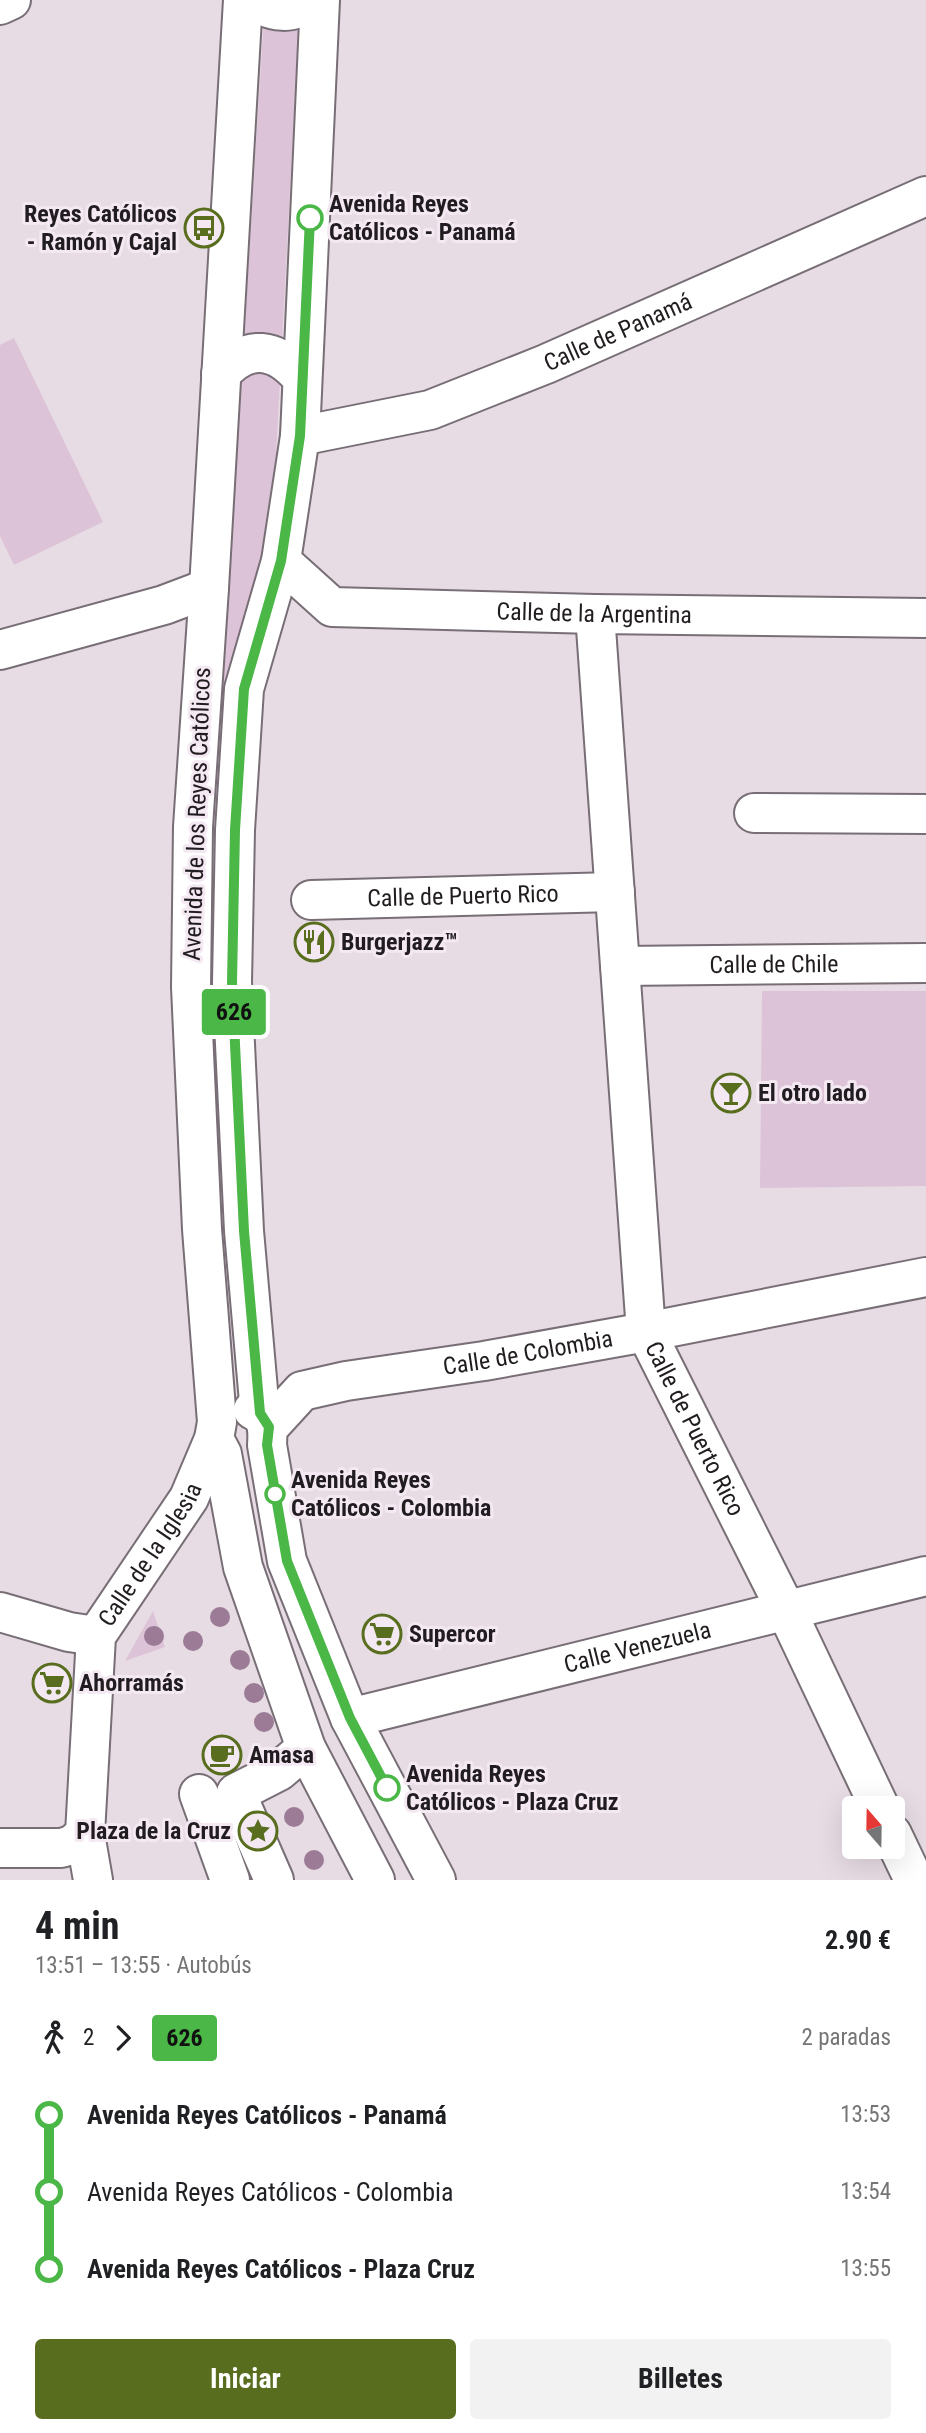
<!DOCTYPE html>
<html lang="es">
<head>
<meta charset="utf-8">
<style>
  body { margin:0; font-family:"Roboto Condensed",sans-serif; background:#f2f2f2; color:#202124; height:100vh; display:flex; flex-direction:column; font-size:26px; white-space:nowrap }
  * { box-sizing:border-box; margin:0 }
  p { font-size:23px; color:#757577 }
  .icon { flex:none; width:38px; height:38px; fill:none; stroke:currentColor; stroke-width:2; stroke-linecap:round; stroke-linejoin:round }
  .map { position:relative; height:1880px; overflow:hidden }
  .side { display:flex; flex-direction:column; background:#fff; flex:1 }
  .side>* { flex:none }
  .badge { padding:0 14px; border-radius:5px; font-size:24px; line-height:46px }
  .needle { width:46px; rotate:340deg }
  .tools { position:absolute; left:842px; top:1796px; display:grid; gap:14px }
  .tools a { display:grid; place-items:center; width:63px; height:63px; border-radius:7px; background:#fff; box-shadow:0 7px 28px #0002; font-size:35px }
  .map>.badge { position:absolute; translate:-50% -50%; box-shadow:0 0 0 4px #fff }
  .legs { display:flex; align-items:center; gap:10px; height:77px; padding:0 35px; font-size:23px }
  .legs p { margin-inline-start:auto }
  .headline { display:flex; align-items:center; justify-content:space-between; height:119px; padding:0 35px }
  h1 { font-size:38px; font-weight:700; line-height:52px }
  .button { display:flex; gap:14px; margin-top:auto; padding:14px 35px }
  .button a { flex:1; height:80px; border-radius:7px; background:#586e1e; color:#fff; font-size:28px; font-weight:700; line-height:80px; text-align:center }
  .button a+a { background:#f2f2f2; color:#202124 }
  ul { padding:0 35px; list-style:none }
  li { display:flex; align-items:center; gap:24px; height:77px; font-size:26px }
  li i { display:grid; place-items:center; width:10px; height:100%; margin:0 9px; background:currentColor }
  li i::after { content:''; width:18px; height:18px; margin:-9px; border:5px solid; border-radius:50%; background:#fff }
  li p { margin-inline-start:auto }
  li:first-child i { background:linear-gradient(#0000 50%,currentColor 0) }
  li:last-child i { background:linear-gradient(currentColor 50%,#0000 0) }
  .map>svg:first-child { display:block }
  .green { fill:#ddc3d7 }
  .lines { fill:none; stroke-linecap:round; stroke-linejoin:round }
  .minor-casing { stroke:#786e76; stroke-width:42 }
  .minor { stroke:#fff; stroke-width:38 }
  .tree { fill:#9b7b95 }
  .line-1-casing { stroke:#fff; stroke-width:16 }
  .line-1 { stroke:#4ab747; stroke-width:10 }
  .stop-1-dot { fill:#fff; stroke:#4ab747; stroke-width:3.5 }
  .labels { text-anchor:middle; stroke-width:6; stroke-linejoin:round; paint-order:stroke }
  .stop-label { font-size:24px; font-weight:bold; fill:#201c1f; stroke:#f4e9f2; text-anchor:start }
  .poi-label { font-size:24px; font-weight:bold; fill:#201c1f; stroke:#f4e9f2; text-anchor:start }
  .street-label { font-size:24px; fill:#201c1f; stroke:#f4e9f2 }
</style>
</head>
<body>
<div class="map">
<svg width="926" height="1880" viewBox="0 0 926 1880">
  <rect width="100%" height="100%" fill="#e7dce4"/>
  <g class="green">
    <polygon points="265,0 300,0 276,456 260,560 220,720"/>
    <polygon points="14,338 103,522 14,565 0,536 0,345"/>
    <polygon points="762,991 926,991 926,1186 760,1188"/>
    <polygon points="153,1611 165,1647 125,1661"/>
  </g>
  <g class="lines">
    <defs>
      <g id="minor">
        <polyline points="243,0 209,588 193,827 191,987 202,1229 217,1422 214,1439 222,1454 243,1567 306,1748 375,1880"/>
        <path d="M252,0C272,13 293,16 312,0"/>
        <polyline points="0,5 11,0"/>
        <path d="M221,374C248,343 276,348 301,377"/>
        <path id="s1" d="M300,436L430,410L546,364L926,196"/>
        <path id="s2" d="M281,561L332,607L595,614L926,618"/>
        <path id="s3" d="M595,614L646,1332L786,1610L880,1808"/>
        <polyline points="0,650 164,605 209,588"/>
        <polyline points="754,813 926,814"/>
        <path id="s4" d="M311,900L615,892"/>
        <path id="s5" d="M620,966L926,963"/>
        <path d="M253,1410C268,1416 268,1430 267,1445L287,1561L350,1718L436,1880"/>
        <polyline points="260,1413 244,1231 232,982 235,830 244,689 281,561 300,436 320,0"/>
        <path id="s6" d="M269,1427L302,1391L346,1381L484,1361L646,1332L926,1277"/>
        <polyline points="0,1612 69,1632 96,1636"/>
        <path id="s7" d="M350,1718L926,1576"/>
        <polyline points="199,1794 230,1880"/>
        <polyline points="892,1834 914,1880"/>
        <polyline points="0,1848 61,1848 72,1845 85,1834"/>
        <path id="s8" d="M93,1880L85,1834L96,1636L189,1498L214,1439"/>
        <polyline points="274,1880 236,1793 279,1771 306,1748"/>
      </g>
    </defs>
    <use href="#minor" class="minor-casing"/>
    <use href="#minor" class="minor"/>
  </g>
  <g class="tree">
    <circle cx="220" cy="1617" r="10"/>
    <circle cx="154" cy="1636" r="10"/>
    <circle cx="193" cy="1641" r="10"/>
    <circle cx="240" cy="1660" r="10"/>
    <circle cx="254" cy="1693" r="10"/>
    <circle cx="264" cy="1722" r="10"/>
    <circle cx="294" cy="1817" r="10"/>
    <circle cx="314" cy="1860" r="10"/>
  </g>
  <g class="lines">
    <defs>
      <polyline id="line-1" points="310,218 300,436 281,561 244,689 235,830 232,982 244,1231 260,1413 269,1427 267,1445 287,1561 350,1718 387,1788"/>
    </defs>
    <use href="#line-1" class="line-1-casing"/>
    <use href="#line-1" class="line-1"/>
  </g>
  <defs>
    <symbol id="bus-ring" viewBox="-11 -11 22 22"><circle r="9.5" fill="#f4e9f2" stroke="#586e1e" stroke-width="1.5"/><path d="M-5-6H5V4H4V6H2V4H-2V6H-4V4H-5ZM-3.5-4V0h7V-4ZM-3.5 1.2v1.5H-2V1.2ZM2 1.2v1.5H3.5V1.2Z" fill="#586e1e"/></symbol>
    <symbol id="restaurant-ring" viewBox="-11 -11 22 22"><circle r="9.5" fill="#f4e9f2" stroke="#586e1e" stroke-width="1.5"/><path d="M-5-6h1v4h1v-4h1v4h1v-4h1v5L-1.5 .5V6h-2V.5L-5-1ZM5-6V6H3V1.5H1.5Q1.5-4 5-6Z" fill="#586e1e"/></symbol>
    <symbol id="bar-ring" viewBox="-11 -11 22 22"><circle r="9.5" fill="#f4e9f2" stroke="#586e1e" stroke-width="1.5"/><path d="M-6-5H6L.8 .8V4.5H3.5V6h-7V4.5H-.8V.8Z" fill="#586e1e"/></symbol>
    <symbol id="supermarket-ring" viewBox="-11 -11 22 22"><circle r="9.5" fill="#f4e9f2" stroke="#586e1e" stroke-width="1.5"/><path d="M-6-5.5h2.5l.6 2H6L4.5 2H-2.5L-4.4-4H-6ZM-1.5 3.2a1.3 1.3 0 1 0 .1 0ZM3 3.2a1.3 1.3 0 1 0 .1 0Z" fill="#586e1e"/></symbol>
    <symbol id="cafe-ring" viewBox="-11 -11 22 22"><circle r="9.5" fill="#f4e9f2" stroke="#586e1e" stroke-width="1.5"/><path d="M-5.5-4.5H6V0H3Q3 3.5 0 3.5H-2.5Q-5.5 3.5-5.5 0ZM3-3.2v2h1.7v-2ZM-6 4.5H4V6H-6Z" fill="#586e1e"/></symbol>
    <symbol id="sight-ring" viewBox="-11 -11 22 22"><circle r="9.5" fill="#f4e9f2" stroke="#586e1e" stroke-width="1.5"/><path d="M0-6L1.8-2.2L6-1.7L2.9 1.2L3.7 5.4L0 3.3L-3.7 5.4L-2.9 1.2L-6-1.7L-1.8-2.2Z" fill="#586e1e"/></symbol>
  </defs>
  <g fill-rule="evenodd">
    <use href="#bus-ring" x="182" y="206" width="44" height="44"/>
    <use href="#restaurant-ring" x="292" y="920" width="44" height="44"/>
    <use href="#bar-ring" x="709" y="1071" width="44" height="44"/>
    <use href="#supermarket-ring" x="360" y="1612" width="44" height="44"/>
    <use href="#supermarket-ring" x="30" y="1661" width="44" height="44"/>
    <use href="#cafe-ring" x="200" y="1733" width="44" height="44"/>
    <use href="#sight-ring" x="236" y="1809" width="44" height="44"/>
  </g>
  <g class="stop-1-dot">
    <circle cx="310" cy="218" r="12"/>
    <circle cx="275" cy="1494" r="9"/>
    <circle cx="387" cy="1788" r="12"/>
  </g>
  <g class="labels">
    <g class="stop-label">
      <text x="329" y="212">Avenida Reyes<tspan x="329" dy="28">Católicos - Panamá</tspan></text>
      <text x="291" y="1488">Avenida Reyes<tspan x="291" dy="28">Católicos - Colombia</tspan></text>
      <text x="406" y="1782">Avenida Reyes<tspan x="406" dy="28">Católicos - Plaza Cruz</tspan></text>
    </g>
    <g class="poi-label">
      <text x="177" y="222" text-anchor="end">Reyes Católicos<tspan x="177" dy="28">- Ramón y Cajal</tspan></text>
      <text x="341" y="950">Burgerjazz™</text>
      <text x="758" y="1101">El otro lado</text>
      <text x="409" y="1642">Supercor</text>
      <text x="79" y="1691">Ahorramás</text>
      <text x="249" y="1763">Amasa</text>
      <text x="231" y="1839" text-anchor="end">Plaza de la Cruz</text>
    </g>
    <g class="street-label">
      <text dy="8" stroke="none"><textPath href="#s1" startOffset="336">Calle de Panamá</textPath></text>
      <text dy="8" stroke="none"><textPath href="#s2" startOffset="331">Calle de la Argentina</textPath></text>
      <text transform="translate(197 814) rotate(-88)" y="8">Avenida de los Reyes Católicos</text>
      <text dy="8" stroke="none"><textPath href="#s4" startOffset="152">Calle de Puerto Rico</textPath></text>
      <text dy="8" stroke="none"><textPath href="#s5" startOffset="154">Calle de Chile</textPath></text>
      <text dy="8" stroke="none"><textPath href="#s6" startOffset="278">Calle de Colombia</textPath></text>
      <text dy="8" stroke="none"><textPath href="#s3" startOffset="828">Calle de Puerto Rico</textPath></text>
      <text dy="8" stroke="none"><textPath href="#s8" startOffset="343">Calle de la Iglesia</textPath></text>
      <text dy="8" stroke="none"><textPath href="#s7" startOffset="296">Calle Venezuela</textPath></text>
    </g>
  </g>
</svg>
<div class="tools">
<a><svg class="needle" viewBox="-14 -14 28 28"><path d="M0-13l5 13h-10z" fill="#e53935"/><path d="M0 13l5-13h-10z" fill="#757577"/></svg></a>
</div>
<b class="badge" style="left:234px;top:1012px;background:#4ab747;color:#111">626</b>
</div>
<section class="side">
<div class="headline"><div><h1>4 min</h1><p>13:51 – 13:55 · Autobús</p></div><b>2.90 €</b></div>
<div class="legs"><svg class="icon" aria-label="walk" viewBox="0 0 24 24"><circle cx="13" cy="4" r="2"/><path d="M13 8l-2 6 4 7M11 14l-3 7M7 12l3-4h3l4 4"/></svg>2<svg class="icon" aria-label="forward" viewBox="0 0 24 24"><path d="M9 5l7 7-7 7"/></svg><b class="badge" style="background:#4ab747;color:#111">626</b><p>2 paradas</p></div>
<ul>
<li><i style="color:#4ab747"></i><b>Avenida Reyes Católicos - Panamá</b><p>13:53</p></li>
<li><i style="color:#4ab747"></i><span>Avenida Reyes Católicos - Colombia</span><p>13:54</p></li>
<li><i style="color:#4ab747"></i><b>Avenida Reyes Católicos - Plaza Cruz</b><p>13:55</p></li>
</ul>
<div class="button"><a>Iniciar</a><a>Billetes</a></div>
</section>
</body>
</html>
